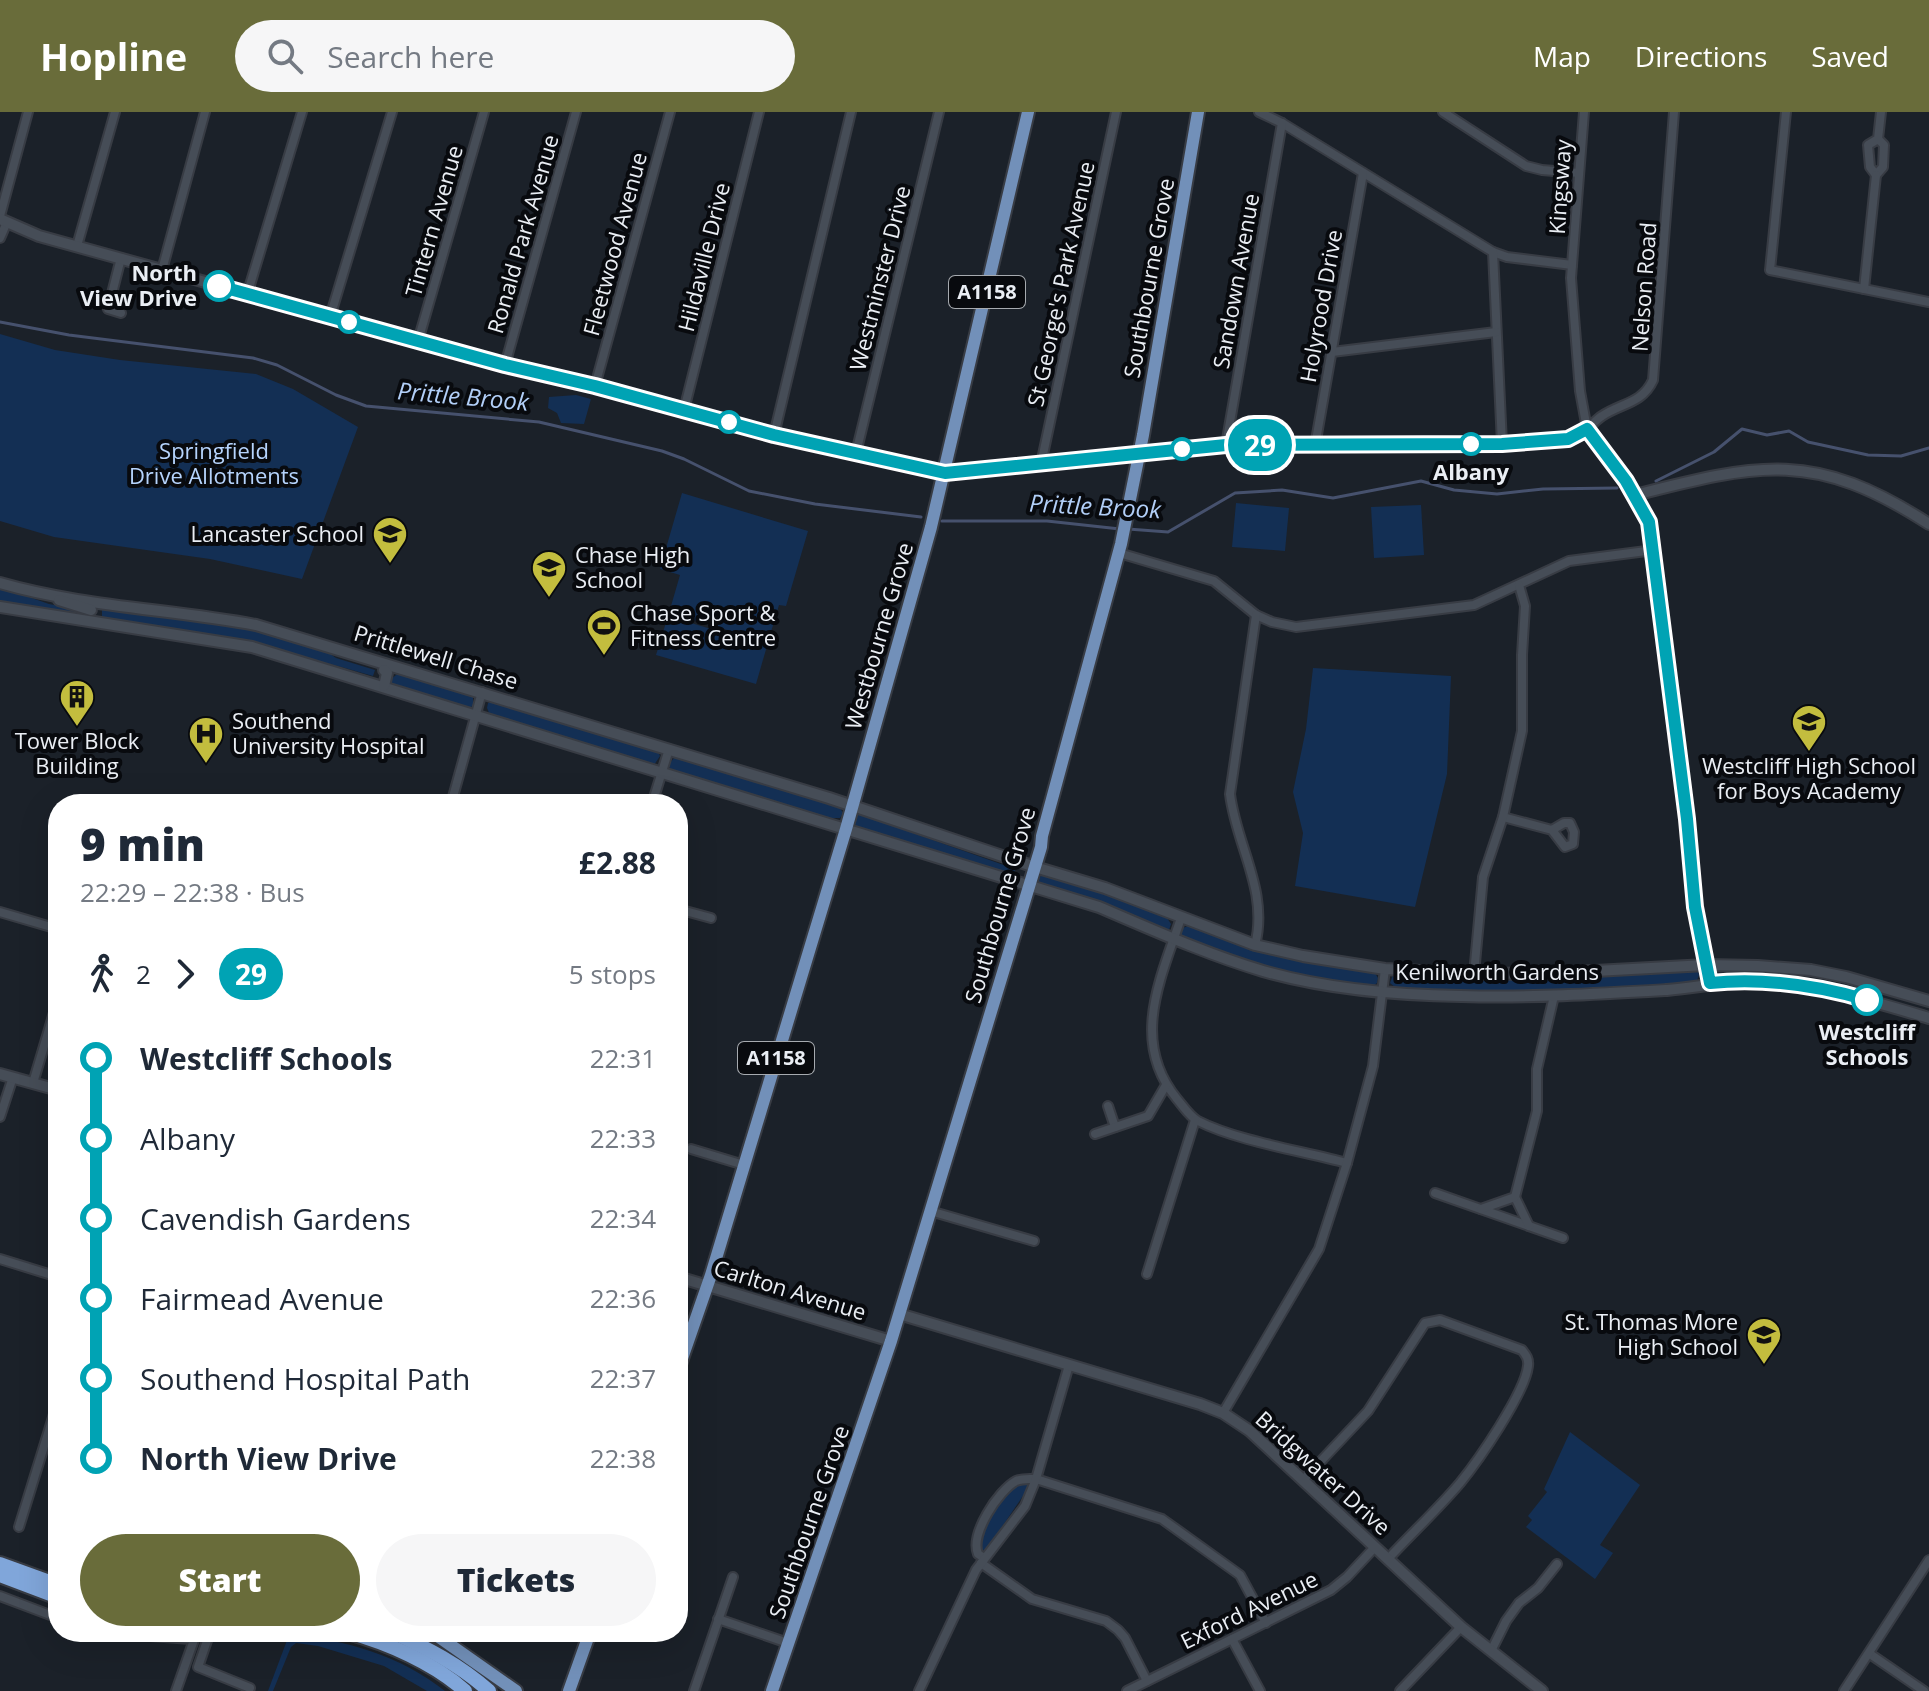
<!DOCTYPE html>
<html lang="en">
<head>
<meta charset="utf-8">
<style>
  body { margin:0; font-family:"Open Sans",sans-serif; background:#f6f6f7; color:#1f2937; height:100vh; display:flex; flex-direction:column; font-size:30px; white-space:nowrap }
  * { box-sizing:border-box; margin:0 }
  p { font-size:26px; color:#747a83 }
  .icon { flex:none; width:44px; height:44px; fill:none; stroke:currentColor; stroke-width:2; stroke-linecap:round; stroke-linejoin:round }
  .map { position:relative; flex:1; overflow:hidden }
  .sheet { position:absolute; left:48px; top:682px; width:640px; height:848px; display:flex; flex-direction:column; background:#fff; border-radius:32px; box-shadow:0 8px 32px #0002 }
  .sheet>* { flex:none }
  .badge { padding:0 16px; border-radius:26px; font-size:28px; line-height:52px }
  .map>.badge { position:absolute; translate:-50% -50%; box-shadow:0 0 0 4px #fff }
  .legs { display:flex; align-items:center; gap:12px; height:88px; padding:0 32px; font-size:26px }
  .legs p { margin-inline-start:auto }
  .summary { display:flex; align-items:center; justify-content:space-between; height:136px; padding:0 32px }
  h1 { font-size:44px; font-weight:800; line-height:60px }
  .cta { display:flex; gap:16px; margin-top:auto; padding:16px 32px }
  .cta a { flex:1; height:92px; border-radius:48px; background:#696c3a; color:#fff; font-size:32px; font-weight:800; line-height:92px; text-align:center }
  .cta a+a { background:#f6f6f7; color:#1f2937 }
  ul { padding:0 32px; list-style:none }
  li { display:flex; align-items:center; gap:28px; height:80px; font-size:30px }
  li i { display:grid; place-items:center; width:12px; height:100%; margin:0 10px; background:currentColor }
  li i::after { content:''; width:20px; height:20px; margin:-10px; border:6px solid; border-radius:50%; background:#fff }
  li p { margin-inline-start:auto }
  li:first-child i { background:linear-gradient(#0000 50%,currentColor 0) }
  li:last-child i { background:linear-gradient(currentColor 50%,#0000 0) }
  header { display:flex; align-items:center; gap:48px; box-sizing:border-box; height:112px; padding:0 40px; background:#696c3a; color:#fff }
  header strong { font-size:38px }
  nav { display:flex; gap:44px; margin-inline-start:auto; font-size:28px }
  .search { width:560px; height:72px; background:#f6f6f7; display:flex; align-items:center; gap:20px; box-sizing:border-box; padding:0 28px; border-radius:44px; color:#747a83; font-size:30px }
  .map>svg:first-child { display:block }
  .green { fill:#132f54 }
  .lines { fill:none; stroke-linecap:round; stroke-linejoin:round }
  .stream { stroke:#46516d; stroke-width:3 }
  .minor-casing { stroke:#383c44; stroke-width:12 }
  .tertiary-casing { stroke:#383c44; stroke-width:14 }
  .primary-casing { stroke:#383c44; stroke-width:16 }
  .trunk-casing { stroke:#383c44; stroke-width:18 }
  .minor { stroke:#464d57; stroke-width:8 }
  .tertiary { stroke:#464d57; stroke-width:10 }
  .primary { stroke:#7290b9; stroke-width:12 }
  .trunk { stroke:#80a6da; stroke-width:14 }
  .line-1-casing { stroke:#fff; stroke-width:18 }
  .line-1 { stroke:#00a3b4; stroke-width:12 }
  .stop-1-dot { fill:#fff; stroke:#00a3b4; stroke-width:4 }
  .labels { text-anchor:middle; stroke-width:8; stroke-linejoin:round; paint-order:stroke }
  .shield { fill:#080a0e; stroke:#a6aaaf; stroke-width:2 }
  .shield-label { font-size:20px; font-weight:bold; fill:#eaeef4 }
  .street-label { font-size:22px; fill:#eaeef4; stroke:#080a0e }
  .stop-label { font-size:22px; font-weight:bold; fill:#eaeef4; stroke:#080a0e }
  .park-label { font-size:22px; fill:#b6d4fd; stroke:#080a0e }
  .poi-label { font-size:22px; fill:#eaeef4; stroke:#080a0e; text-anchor:start }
  .water-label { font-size:24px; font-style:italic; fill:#b2cff8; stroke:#080a0e }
</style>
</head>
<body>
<header>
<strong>Hopline</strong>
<div class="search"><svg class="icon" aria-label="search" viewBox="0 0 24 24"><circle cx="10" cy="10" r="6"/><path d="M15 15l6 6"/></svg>Search here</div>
<nav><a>Map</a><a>Directions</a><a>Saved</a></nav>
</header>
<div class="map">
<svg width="1929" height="1579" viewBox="0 0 1929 1579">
  <rect width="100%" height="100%" fill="#1b2129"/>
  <g class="green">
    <polygon points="0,222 55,238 120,248 256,262 293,277 358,315 302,467 210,447 54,425 0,409"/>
    <polygon points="576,283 591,287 584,312 561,311 557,301 548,296 549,285"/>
    <polygon points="682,381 808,419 786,494 779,493 768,530 669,501 680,463 660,457"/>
    <polygon points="1236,391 1289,396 1285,439 1232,435"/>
    <polygon points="1421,393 1424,443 1374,446 1371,395"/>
    <polygon points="0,475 49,492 85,499 83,504 0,492"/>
    <path d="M102,496L244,515L323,537L336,546L375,558L373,564C282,538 196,517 102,507Z"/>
    <polygon points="668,504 767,534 756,572 656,543"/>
    <polygon points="1313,556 1451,564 1447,662 1415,795 1295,774 1303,721 1293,680 1306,617"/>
    <polygon points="400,560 473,583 473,594 468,596 391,571 391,567"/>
    <polygon points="495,589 657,638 660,644 654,653 632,647 490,603 487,596 488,591"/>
    <polygon points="675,645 840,696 843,701 840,706 830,706 672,659 668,653"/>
    <polygon points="859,702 1015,757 1014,766 856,714 852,707"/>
    <polygon points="1042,763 1096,779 1167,806 1171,812 1169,818 1164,819 1037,772 1035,769"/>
    <path d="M1188,814L1285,846L1375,861L1378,866L1377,871L1373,874C1301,865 1248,851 1181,827L1180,817Z"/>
    <polygon points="1697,856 1699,863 1696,871 1674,874 1476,880 1396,876 1390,871 1393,863 1397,862"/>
    <polygon points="1570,1320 1640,1373 1600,1433 1613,1441 1595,1467 1526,1415 1532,1408 1528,1404 1547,1380 1544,1377"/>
    <path d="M1024,1369L1029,1375L987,1437L980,1439C980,1413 999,1378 1024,1369Z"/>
    <path d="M289,1523C345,1527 401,1544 445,1579H427L384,1554L318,1534L296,1531L291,1535L273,1579H268Z"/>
  </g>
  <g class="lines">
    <g class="stream">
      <polyline points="0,210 69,223 253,246 277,253 336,283 366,294 539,310 662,339 684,347 749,379 815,392 921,405"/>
      <polyline points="1656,369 1714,340 1742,317 1767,323 1789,319 1808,330 1868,343 1901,344 1929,336"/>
      <polyline points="942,409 1047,409 1120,417"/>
      <polyline points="1128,417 1168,420 1235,381 1282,378 1333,386 1421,369 1454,378 1497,382 1543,377 1617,376"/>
    </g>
    <defs>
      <g id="minor">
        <polyline points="1259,0 1282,11 1493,140 1507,145 1572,153"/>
        <polyline points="1443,0 1526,54 1542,58 1579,61"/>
        <path d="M1584,0L1571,166L1580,279L1587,317C1592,313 1597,307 1602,304C1621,291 1642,292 1653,268L1674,0"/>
        <polyline points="1786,0 1770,158 1929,190"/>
        <polyline points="1878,27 1868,33 1870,55 1876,63 1883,55 1884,33 1878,27 1881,0"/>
        <polyline points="0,104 28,0"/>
        <polyline points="0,126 7,110"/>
        <polyline points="77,134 115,0"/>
        <polyline points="1493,140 1502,332"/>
        <polyline points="162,158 205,0"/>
        <polyline points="1864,177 1876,63"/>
        <polyline points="247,183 302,0"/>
        <polyline points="121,201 108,197 121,146"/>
        <polyline points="330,205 392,0"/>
        <polyline points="418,229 484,0"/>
        <polyline points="1332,240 1496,220"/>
        <polyline points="505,253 576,0"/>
        <polyline points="595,274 670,0"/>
        <polyline points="684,298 759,0"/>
        <polyline points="774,323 851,0"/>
        <polyline points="1226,333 1282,11"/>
        <polyline points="1315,334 1363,61"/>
        <polyline points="856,341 939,0"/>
        <polyline points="1041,352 1116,0"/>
        <polyline points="1119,441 1214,469 1256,503 1272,510 1296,515 1474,493 1569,449 1654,438"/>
        <polyline points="451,692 482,580"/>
        <polyline points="652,692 669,637"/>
        <polyline points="1503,705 1552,718 1565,735 1573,732 1574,720 1570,711 1564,711 1552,718"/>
        <polyline points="678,797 711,806"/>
        <polyline points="0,800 58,817"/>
        <path d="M1181,806C1160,868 1130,930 1177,987C1183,994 1190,1005 1198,1009C1237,1029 1303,1039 1347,1051"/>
        <path d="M1255,833C1269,779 1236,733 1230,682L1256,503"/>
        <polyline points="1474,862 1483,765 1503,705 1522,619 1522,543 1525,494 1519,473"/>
        <polyline points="33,971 58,887"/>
        <polyline points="1108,994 1115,1015"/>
        <polyline points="0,1005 13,965"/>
        <polyline points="1095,1022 1148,1004 1166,973"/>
        <polyline points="691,1037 744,1053"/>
        <polyline points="1435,1081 1563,1126"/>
        <polyline points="1515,1085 1529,1114"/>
        <polyline points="1481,1097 1515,1085 1537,999 1537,957 1554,884"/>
        <polyline points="930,1099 1034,1129"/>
        <polyline points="0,1147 58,1165"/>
        <polyline points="1147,1162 1195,1008"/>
        <polyline points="53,1163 58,1146"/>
        <polyline points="1223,1301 1319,1137 1347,1051 1373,954 1385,857"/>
        <path d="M1304,1367L1368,1299L1425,1211L1440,1208L1522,1238C1526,1243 1529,1247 1528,1254C1525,1281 1478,1349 1460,1371C1438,1397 1412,1421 1388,1447"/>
        <polyline points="19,1415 58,1289"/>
        <path d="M984,1446L978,1442C970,1422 998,1379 1016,1369C1023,1366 1029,1367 1036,1367L1162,1407L1240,1463L1266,1511"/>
        <polyline points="981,1451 1032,1487 1106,1509 1118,1518 1125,1526 1147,1569"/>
        <polyline points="0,1484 58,1506"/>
        <polyline points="718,1507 788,1531"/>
        <polyline points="123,1520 123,1522 191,1527 197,1520"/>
        <polyline points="210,1520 198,1555 250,1576"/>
        <polyline points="1232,1527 1260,1579"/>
        <polyline points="1491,1539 1506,1509 1519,1491 1538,1476 1557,1452"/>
        <polyline points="1870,1542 1924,1579"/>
        <polyline points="176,1579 195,1525"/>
        <polyline points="694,1579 733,1465"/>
        <polyline points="919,1579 976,1458 1025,1394 1036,1367 1069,1253"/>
        <polyline points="1127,1579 1331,1478 1347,1465 1375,1435"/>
        <polyline points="1400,1579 1461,1515"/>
        <polyline points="1844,1579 1929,1448"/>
      </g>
      <g id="tertiary">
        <polyline points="0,107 39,124 505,253 595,274 774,323 928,359 945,361 1226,333 1502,332 1568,327 1587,317 1626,369 1649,410 1687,707 1695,795 1710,871"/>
        <path d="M1635,383C1760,351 1815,338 1929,412"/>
        <path d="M0,471C83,495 172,497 256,513L829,686L1035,755L1105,776L1255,833L1303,844L1385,857L1474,862L1558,861L1706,853L1758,854L1811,858L1846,865L1929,889"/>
        <polyline points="59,488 91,498"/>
        <path d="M0,495L252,535L1099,795C1153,818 1206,842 1263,859C1326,877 1395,883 1461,884C1530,886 1598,882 1667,878C1700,875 1730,868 1763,870C1820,873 1875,890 1929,906"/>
        <polyline points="384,558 387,561 384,574"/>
        <polyline points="0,962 58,978"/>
        <polyline points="678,1165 891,1229"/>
        <polyline points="899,1202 1200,1292 1223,1301 1250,1319 1461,1515 1542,1579"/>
      </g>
      <g id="primary">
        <polyline points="678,1258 711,1163 846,717 931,415 1028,0"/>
        <polyline points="428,1520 439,1525 516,1579"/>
        <polyline points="569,1579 590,1520"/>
        <polyline points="772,1579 891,1229 1041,735 1042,724 1121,432 1143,323 1198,0"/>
      </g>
      <g id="trunk">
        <polyline points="0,1452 58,1473"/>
        <polyline points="0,1463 58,1485"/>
        <path d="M348,1520C388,1531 434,1551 465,1579"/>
        <path d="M392,1520C427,1536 460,1553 489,1579"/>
      </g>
    </defs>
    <use href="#minor" class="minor-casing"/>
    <use href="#tertiary" class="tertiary-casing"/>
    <use href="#primary" class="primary-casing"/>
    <use href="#trunk" class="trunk-casing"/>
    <use href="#minor" class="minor"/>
    <use href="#tertiary" class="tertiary"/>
    <use href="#primary" class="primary"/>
    <use href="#trunk" class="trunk"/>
  </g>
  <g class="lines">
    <defs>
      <path id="line-1" d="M219,174L505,253L595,274L774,323L945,361L1226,333L1502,332L1568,327L1587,317L1626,369L1649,410L1687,707L1695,795L1710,871C1762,866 1816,873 1867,888"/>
    </defs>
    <use href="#line-1" class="line-1-casing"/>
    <use href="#line-1" class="line-1"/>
  </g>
  <defs>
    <symbol id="school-pin" viewBox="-11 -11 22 30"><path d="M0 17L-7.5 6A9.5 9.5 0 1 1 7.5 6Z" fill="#c3bd3e" stroke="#080a0e"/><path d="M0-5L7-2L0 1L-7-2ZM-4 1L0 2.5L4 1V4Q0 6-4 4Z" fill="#111"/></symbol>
    <symbol id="stadium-pin" viewBox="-11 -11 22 30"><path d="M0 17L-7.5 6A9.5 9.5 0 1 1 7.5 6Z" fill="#c3bd3e" stroke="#080a0e"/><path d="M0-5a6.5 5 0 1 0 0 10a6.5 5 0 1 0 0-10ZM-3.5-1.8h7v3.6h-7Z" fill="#111"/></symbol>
    <symbol id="building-pin" viewBox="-11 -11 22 30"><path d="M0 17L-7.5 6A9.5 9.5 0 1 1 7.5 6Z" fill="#c3bd3e" stroke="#080a0e"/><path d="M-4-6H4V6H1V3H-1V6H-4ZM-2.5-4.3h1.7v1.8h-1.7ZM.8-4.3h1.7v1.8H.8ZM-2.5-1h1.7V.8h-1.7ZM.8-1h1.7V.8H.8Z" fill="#111"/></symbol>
    <symbol id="hospital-pin" viewBox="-11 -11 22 30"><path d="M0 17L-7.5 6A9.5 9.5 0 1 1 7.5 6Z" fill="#c3bd3e" stroke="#080a0e"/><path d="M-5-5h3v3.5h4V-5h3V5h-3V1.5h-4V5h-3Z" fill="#111"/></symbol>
  </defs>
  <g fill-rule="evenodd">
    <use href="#school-pin" x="370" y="402" width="40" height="54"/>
    <use href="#school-pin" x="529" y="436" width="40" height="54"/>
    <use href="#stadium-pin" x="584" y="494" width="40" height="54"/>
    <use href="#building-pin" x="57" y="565" width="40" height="54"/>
    <use href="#school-pin" x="1789" y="590" width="40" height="54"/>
    <use href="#hospital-pin" x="186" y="602" width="40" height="54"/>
    <use href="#school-pin" x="1744" y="1203" width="40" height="54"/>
  </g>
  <g class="stop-1-dot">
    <circle cx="219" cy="174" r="14"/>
    <circle cx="349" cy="210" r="10"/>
    <circle cx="729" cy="310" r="10"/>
    <circle cx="1471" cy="332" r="10"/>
    <circle cx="1182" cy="337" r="10"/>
    <circle cx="1867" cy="888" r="14"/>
  </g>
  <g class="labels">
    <g class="shield">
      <rect x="949" y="164" width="76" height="32" rx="6"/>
      <rect x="738" y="930" width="76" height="32" rx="6"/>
    </g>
    <g class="shield-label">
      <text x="987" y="187">A1158</text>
      <text x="776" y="953">A1158</text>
    </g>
    <g class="street-label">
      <text transform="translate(1560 75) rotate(-86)" y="8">Kingsway</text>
      <text transform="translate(434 109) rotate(-74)" y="8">Tintern Avenue</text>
      <text transform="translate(523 122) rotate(-74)" y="8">Ronald Park Avenue</text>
      <text transform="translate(615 132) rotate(-75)" y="8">Fleetwood Avenue</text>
      <text transform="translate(704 145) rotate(-76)" y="8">Hildaville Drive</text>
      <text transform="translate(880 166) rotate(-76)" y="8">Westminster Drive</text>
      <text transform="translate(1149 166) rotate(-80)" y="8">Southbourne Grove</text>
      <text transform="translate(1236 169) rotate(-80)" y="8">Sandown Avenue</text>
      <text transform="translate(1061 172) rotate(-78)" y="8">St George's Park Avenue</text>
      <text transform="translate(1644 175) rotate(-86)" y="8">Nelson Road</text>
      <text transform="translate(1321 194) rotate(-80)" y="8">Holyrood Drive</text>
      <text transform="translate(879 524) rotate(-74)" y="8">Westbourne Grove</text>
      <text transform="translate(436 545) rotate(17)" y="8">Prittlewell Chase</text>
      <text transform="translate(1000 793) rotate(-74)" y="8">Southbourne Grove</text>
      <text x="1497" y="868">Kenilworth Gardens</text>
      <text transform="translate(790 1178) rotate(17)" y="8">Carlton Avenue</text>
      <text transform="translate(1323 1361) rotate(42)" y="8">Bridgwater Drive</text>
      <text transform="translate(809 1410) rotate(-71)" y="8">Southbourne Grove</text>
      <text transform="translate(1249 1498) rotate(-26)" y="8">Exford Avenue</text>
    </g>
    <g class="stop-label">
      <text x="197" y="169" text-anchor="end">North<tspan x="197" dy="25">View Drive</tspan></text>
      <text x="1471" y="368">Albany</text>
      <text x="1867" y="928">Westcliff<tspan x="1867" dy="25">Schools</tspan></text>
    </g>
    <g class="park-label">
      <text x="214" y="347">Springfield<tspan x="214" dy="25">Drive Allotments</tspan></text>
    </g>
    <g class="poi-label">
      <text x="364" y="430" text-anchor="end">Lancaster School</text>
      <text x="575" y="451">Chase High<tspan x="575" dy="25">School</tspan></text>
      <text x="630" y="509">Chase Sport &amp;<tspan x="630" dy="25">Fitness Centre</tspan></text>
      <text x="232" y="617">Southend<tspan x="232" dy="25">University Hospital</tspan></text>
      <text x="77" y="637" text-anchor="middle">Tower Block<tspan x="77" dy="25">Building</tspan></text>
      <text x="1809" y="662" text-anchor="middle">Westcliff High School<tspan x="1809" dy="25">for Boys Academy</tspan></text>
      <text x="1738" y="1218" text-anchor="end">St. Thomas More<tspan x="1738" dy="25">High School</tspan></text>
    </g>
    <g class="water-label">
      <text transform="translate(463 285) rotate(5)" y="8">Prittle Brook</text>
      <text transform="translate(1095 395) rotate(3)" y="8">Prittle Brook</text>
    </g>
  </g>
</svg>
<b class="badge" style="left:1260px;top:333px;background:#00a3b4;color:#fff">29</b>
<section class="sheet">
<div class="summary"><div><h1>9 min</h1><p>22:29 – 22:38 · Bus</p></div><b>£2.88</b></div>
<div class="legs"><svg class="icon" aria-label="walk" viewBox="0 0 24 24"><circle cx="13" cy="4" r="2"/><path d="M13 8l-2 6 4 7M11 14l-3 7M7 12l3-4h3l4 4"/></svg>2<svg class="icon" aria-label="forward" viewBox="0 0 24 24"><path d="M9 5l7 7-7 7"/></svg><b class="badge" style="background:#00a3b4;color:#fff">29</b><p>5 stops</p></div>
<ul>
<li><i style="color:#00a3b4"></i><b>Westcliff Schools</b><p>22:31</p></li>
<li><i style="color:#00a3b4"></i><span>Albany</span><p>22:33</p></li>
<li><i style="color:#00a3b4"></i><span>Cavendish Gardens</span><p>22:34</p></li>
<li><i style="color:#00a3b4"></i><span>Fairmead Avenue</span><p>22:36</p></li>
<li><i style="color:#00a3b4"></i><span>Southend Hospital Path</span><p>22:37</p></li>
<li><i style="color:#00a3b4"></i><b>North View Drive</b><p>22:38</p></li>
</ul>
<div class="cta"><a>Start</a><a>Tickets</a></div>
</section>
</div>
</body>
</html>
